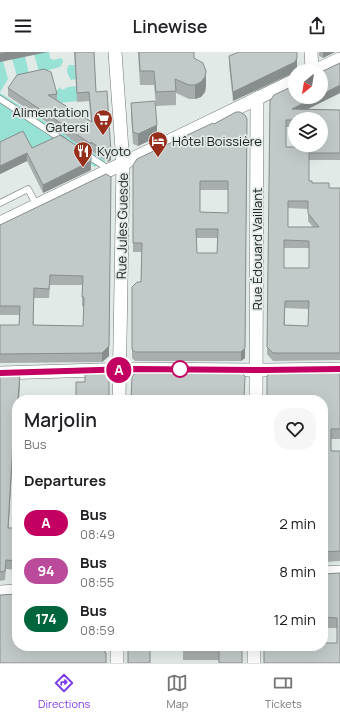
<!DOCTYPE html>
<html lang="en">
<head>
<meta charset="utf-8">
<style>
  body { margin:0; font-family:Manrope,sans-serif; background:#f6f6f6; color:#202124; height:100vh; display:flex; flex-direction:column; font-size:15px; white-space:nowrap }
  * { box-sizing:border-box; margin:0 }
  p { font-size:13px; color:#757577 }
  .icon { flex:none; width:22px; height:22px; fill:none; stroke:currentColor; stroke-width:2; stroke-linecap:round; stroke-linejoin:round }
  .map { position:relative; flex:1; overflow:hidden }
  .details { position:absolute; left:12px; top:343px; width:316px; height:256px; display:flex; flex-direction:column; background:#fff; border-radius:16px; box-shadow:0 4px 16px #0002 }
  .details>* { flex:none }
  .badge { padding:0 8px; border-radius:13px; font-size:14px; line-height:26px }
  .needle { width:26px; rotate:210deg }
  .tools { position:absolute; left:288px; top:12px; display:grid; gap:8px }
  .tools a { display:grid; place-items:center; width:40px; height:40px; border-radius:50%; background:#fff; box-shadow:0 4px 16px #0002; font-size:20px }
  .map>.badge { position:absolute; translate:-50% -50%; box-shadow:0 0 0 2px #fff }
  h2 { padding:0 12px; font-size:15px; line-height:36px }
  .round { display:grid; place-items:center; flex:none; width:42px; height:42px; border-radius:16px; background:#f6f6f6 }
  .headline { display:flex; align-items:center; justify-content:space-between; height:68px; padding:0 12px }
  h1 { font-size:19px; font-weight:600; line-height:30px }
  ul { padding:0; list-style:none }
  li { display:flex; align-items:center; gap:12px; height:48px; padding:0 12px }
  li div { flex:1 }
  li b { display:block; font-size:15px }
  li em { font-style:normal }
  li .badge { min-width:44px; font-weight:700; text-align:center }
  header { display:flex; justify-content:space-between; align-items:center; height:52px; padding:0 12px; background:#fff; font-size:18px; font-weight:600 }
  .menu { display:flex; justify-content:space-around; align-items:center; height:56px; border-top:1px solid #e0e0e0; background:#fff; font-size:11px; color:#757577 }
  .menu a { display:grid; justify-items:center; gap:2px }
  .menu .active { color:#7c3aed }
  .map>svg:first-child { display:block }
  .green { fill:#97e1d5 }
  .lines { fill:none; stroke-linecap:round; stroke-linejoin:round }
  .lane-casing { stroke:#6f7775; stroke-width:7 }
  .street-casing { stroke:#6f7775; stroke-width:14 }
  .lane { stroke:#fff; stroke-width:6 }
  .street { stroke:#fff; stroke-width:13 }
  .wall { fill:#a7aead; fill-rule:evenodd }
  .shaded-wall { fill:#888d8d }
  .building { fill:#c2cac9; stroke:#888d8d; fill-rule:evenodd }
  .line-casing { stroke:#fff; stroke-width:9 }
  .line { stroke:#c30062; stroke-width:6 }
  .stop-dot { fill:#fff; stroke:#c30062; stroke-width:2 }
  .labels { text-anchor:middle; stroke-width:3.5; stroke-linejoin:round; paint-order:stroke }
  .poi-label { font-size:13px; fill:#1b1e1d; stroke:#e2eae8; text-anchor:start }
  .street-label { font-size:13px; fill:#1b1e1d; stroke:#e2eae8 }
</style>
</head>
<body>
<header><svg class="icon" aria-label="menu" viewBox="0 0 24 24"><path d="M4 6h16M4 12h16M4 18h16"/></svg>Linewise<svg class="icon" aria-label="share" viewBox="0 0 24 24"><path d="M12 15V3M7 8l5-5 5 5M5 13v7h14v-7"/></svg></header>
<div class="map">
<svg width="340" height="611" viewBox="0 0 340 611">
  <rect width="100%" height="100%" fill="#e2eae8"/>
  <g class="green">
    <polygon points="42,0 49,0 50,6 53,8 61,6 63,8 63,10 60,15 41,20 39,20 34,2"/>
    <polygon points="25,4 29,22 17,24 12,7"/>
    <polygon points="0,9 3,9 8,27 0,40"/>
    <path d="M69,13H76L77,27L71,28C68,23 65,18 69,13Z"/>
    <polygon points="77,34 78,49 60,51 51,45 60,35 62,38 68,35"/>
    <polygon points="0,41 106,109 95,115 59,92 44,99 0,95"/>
  </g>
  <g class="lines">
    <defs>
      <g id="lane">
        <polyline points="0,47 64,89"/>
        <polyline points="84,101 110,118"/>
        <polyline points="0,151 28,137 37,154"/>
      </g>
      <g id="street">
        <polyline points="115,0 123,112 119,348"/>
        <polyline points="311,0 312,16"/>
        <polyline points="314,19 340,7"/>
        <polyline points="0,171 295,28"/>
        <polyline points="0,321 131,317 266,318 340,317"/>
        <polyline points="256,348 257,46"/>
        <polyline points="323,521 340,520"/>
        <polyline points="0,540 17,539"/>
        <polyline points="117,611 117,594"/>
        <polyline points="254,611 254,594"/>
      </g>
    </defs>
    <use href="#lane" class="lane-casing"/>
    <use href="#street" class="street-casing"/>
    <use href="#lane" class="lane"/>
    <use href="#street" class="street"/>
  </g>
  <g class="wall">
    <polygon points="74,0 94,0 96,40 111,108 108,110 91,99 91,100 70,87 70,86 8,44 8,36 57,42 57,48 91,70 89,49 77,50"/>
    <polygon points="138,0 194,0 194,6 206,34 205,40 201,45 195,47 189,47 176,41 176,53 156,54 154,33 140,33"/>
    <polygon points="319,0 335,0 323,6 319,4"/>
    <polygon points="229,4 297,15 295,20 233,49 229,14"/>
    <path d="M340,41L307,57L340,58V108H309V129L312,131L329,136H340V308L273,309L267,302L270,49ZM295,67H321L309,95H286V75H295ZM288,156L308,157V169L313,175H288ZM284,196H309V216H284ZM285,256L308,257V274L285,273Z"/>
    <polygon points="131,51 157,85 138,94 133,92 131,63"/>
    <path d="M236,60L245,306L241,309H135L132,306V235L141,230L142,200H133V113L214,72ZM200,138H228V161L200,160ZM196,186H218L217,201H197Z"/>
    <polygon points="0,90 32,96 91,118 43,141 27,109 0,122"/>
    <path d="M106,122L109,304L102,310L0,311V273H19V263H0V173ZM50,233H82V254L84,255L83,274L33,273L34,246H49Z"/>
    <polygon points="340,317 340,387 331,387 331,399 340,399 340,509 323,510 323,348"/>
    <polygon points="0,321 20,330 17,348 17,365 15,365 8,476 17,476 17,518 6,517 5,528 0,529"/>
    <polygon points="340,521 337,591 337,576 323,576 323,522"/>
    <polygon points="128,594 242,594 219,608 183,608 183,595"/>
  </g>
  <g class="shaded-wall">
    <polygon points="7,0 48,0 0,10 0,2"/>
    <polygon points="323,0 335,0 323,6"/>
    <polygon points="297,6 297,15 295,20 233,49 233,40"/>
    <polygon points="206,19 206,34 205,40 201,45 195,47 195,33"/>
    <polygon points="340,33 340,41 292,65 292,57 316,45 321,45 321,43"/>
    <polygon points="247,67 245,306 241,309 241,300"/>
    <polygon points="157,73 157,85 138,94 138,82"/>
    <polygon points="111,100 111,108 108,110 108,101"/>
    <polygon points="27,101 27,109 0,122 0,114"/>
    <polygon points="91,109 91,118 43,141 43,133"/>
    <polygon points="111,125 109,304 102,310 102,301"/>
    <polygon points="34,236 34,246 33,282 33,273"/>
    <polygon points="20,321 20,330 19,348 18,348"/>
    <polygon points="15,356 15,365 8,485 8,476"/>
  </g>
  <g class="building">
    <polygon points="0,0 7,0 0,2"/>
    <polygon points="75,0 94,0 96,40 107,39 111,100 108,101 91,90 91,92 70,78 71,78 8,36 17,23 44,17 51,20 57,42 48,43 92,70 89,40 77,41"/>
    <polygon points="139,0 194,0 194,6 203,11 206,19 205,25 201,30 195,33 189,33 175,27 176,39 156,40 154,19 140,19"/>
    <polygon points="239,0 297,0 297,6 295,10 233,40 229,4"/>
    <polygon points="340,11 340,33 321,43 321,20"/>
    <path d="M295,33V45H316L292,57L340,58V101H309V129H312V131H329V136H340V301H273L267,295L270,49L274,43ZM295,67H321V93H309V95H286V68H295ZM288,149H308V161L319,175H288ZM284,188L309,189V216H284ZM285,249H309L308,274L284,273Z"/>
    <polygon points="155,49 157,73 138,82 133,80 131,51"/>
    <path d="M236,60H240L245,63L247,67L245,296L241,300H135L132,297V235L137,230H141L142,191H133V113L137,107L164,94L213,71L214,72ZM200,129H228V161L200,160ZM196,177H218L217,201H197Z"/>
    <polygon points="23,79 32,96 60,83 91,103 91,109 43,133 27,101 0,114 0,90"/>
    <path d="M106,122L111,125L109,294L102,301L0,302V273H19L20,254H0V173ZM50,223L83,224L82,245H84L83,274L33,273L34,236L49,237Z"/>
    <polygon points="340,317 340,377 331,377 331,399 340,399 340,499 323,500 323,348 267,348 267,324 272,318"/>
    <polygon points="85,320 105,320 109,324 109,348 48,348 49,346 76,346 76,330 85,330"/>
    <polygon points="241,320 245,324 244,348 131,348 132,325 135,321"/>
    <polygon points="0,321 20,321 18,348 17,348 17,356 15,356 8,476 17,476 17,509 6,508 5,519 0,520"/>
    <polygon points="340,521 340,611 264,611 264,594 323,594 323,591 337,591 337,566 323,565 323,522"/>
    <polygon points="17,542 17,594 105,594 105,601 106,601 106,611 0,611 0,543"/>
    <rect x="128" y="594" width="22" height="17"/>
    <polygon points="183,594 242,594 242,611 219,611 219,598 183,598"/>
  </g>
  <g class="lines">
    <defs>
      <polyline id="line" points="0,321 132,317 266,318 340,317"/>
    </defs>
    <use href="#line" class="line-casing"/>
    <use href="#line" class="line"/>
  </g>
  <defs>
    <symbol id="supermarket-pin" viewBox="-11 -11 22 30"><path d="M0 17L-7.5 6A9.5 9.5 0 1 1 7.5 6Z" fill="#972e1b" stroke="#e2eae8"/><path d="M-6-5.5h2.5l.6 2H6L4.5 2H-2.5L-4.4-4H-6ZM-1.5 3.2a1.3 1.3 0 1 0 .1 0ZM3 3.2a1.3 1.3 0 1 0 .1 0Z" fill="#fff"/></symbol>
    <symbol id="hotel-pin" viewBox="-11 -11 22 30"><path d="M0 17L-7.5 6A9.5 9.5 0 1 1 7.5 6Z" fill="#972e1b" stroke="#e2eae8"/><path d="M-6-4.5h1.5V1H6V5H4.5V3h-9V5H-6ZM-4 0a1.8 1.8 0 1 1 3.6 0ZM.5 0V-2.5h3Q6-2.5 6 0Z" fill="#fff"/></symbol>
    <symbol id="restaurant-pin" viewBox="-11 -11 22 30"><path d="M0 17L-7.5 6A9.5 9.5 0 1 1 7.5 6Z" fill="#972e1b" stroke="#e2eae8"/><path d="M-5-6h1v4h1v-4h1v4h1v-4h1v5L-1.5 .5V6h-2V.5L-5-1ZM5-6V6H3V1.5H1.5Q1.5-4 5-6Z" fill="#fff"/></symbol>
  </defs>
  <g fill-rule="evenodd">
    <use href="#supermarket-pin" x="92" y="56" width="22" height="30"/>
    <use href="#hotel-pin" x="147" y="78" width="22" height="30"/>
    <use href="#restaurant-pin" x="72" y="88" width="22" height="30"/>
  </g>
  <circle class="stop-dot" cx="180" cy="317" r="8"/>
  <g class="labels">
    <g class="poi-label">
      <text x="89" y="65" text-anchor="end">Alimentation<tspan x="89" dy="15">Gatersi</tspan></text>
      <text x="172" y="94">Hôtel Boissière</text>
      <text x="97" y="104">Kyoto</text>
    </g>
    <g class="street-label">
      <text transform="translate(122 174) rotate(-89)" y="5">Rue Jules Guesde</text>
      <text transform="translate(257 197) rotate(-90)" y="5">Rue Édouard Vaillant</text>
    </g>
  </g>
</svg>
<div class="tools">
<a><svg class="needle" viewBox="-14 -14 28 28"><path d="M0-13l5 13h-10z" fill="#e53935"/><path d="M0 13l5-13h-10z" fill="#757577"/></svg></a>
<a><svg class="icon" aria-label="layers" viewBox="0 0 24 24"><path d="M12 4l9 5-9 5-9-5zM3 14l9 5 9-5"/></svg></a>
</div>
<b class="badge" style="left:119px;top:318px;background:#c30062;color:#fff">A</b>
<section class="details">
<div class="headline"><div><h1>Marjolin</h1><p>Bus</p></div><a class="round"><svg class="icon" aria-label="heart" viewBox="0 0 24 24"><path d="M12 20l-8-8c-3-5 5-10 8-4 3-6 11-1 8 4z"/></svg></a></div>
<h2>Departures</h2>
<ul>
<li><span class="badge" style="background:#c30062;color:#fff">A</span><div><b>Bus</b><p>08:49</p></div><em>2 min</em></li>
<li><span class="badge" style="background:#bb4a9b;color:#fff">94</span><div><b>Bus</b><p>08:55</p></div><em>8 min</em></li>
<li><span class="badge" style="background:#00643c;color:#fff">174</span><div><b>Bus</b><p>08:59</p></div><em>12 min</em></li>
</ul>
</section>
</div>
<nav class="menu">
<a class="active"><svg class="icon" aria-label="directions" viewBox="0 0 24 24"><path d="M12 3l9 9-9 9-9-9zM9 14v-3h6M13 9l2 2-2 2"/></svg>Directions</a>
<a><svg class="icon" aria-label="map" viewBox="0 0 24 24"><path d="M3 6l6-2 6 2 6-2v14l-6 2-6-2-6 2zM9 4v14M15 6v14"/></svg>Map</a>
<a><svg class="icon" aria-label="tickets" viewBox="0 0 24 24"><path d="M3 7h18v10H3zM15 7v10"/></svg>Tickets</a>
</nav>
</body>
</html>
